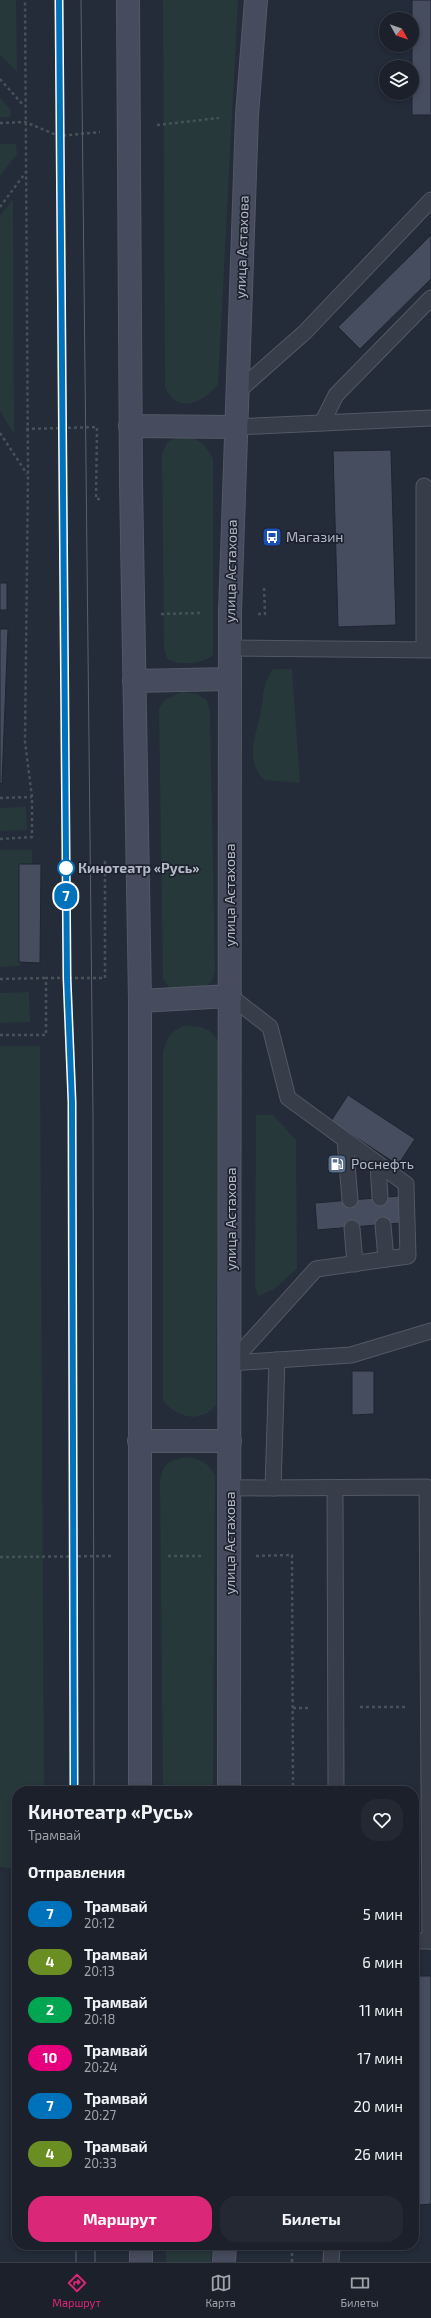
<!DOCTYPE html>
<html lang="ru">
<head>
<meta charset="utf-8">
<style>
  body { margin:0; font-family:"Exo 2",sans-serif; background:#242833; color:#f1f3f6; height:100vh; display:flex; flex-direction:column; font-size:15px; white-space:nowrap }
  * { box-sizing:border-box; margin:0 }
  p { font-size:13px; color:#a0a3a9 }
  .icon { flex:none; width:22px; height:22px; fill:none; stroke:currentColor; stroke-width:2; stroke-linecap:round; stroke-linejoin:round }
  .map { position:relative; flex:1; overflow:hidden }
  .details { position:absolute; left:12px; top:1786px; width:407px; height:464px; display:flex; flex-direction:column; background:#1b202b; border-radius:16px; box-shadow:0 2px 6px #0003,0 0 0 1px #393e47 }
  .details>* { flex:none }
  .badge { padding:0 8px; border-radius:13px; font-size:14px; line-height:26px }
  .needle { width:26px; rotate:130deg }
  .buttons { position:absolute; left:379px; top:12px; display:grid; gap:8px }
  .buttons a { display:grid; place-items:center; width:40px; height:40px; border-radius:50%; background:#1b202b; box-shadow:0 2px 6px #0003,0 0 0 1px #393e47; font-size:20px }
  .map>.badge { position:absolute; translate:-50% -50%; box-shadow:0 0 0 2px #fff }
  h2 { padding:0 16px; font-size:15px; line-height:36px }
  .round { display:grid; place-items:center; flex:none; width:42px; height:42px; border-radius:16px; background:#242833 }
  .head { display:flex; align-items:center; justify-content:space-between; height:68px; padding:0 16px }
  h1 { font-size:19px; font-weight:700; line-height:30px }
  .cta { display:flex; gap:8px; margin-top:auto; padding:8px 16px }
  .cta a { flex:1; height:46px; border-radius:16px; background:#db2777; color:#fff; font-size:16px; font-weight:700; line-height:46px; text-align:center }
  .cta a+a { background:#242833; color:#f1f3f6 }
  ul { padding:0; list-style:none }
  li { display:flex; align-items:center; gap:12px; height:48px; padding:0 16px }
  li div { flex:1 }
  li b { display:block; font-size:15px }
  li em { font-style:normal }
  li .badge { min-width:44px; font-weight:700; text-align:center }
  .tab-bar { display:flex; justify-content:space-around; align-items:center; height:56px; border-top:1px solid #393e47; background:#1b202b; font-size:11px; color:#a0a3a9 }
  .tab-bar a { display:grid; justify-items:center; gap:2px }
  .tab-bar .current { color:#db2777 }
  .map>svg:first-child { display:block }
  .green { fill:#27383b }
  .building { fill:#464d5e; stroke:#1f2431 }
  .lines { fill:none; stroke-linecap:round; stroke-linejoin:round }
  .service-casing { stroke:#535865; stroke-width:17 }
  .secondary-casing { stroke:#535865; stroke-width:24 }
  .path { stroke:#445358; stroke-width:2.5; stroke-dasharray:3 3; stroke-linecap:butt }
  .service { stroke:#383d4a; stroke-width:15 }
  .secondary { stroke:#464c5d; stroke-width:22 }
  .tram { stroke:#5a6071; stroke-width:1 }
  .line-casing { stroke:#fff; stroke-width:9 }
  .line { stroke:#0072bc; stroke-width:6 }
  .stop-dot { fill:#fff; stroke:#0072bc; stroke-width:2 }
  .labels { text-anchor:middle; stroke-width:3.5; stroke-linejoin:round; paint-order:stroke }
  .street-label { font-size:14px; fill:#b3b8c6; stroke:#1d222f }
  .poi-label { font-size:14px; fill:#b3b8c6; stroke:#1d222f; text-anchor:start }
  .stop-label { font-size:14px; font-weight:bold; fill:#b3b8c6; stroke:#1d222f; text-anchor:start }
</style>
</head>
<body>
<div class="map">
<svg width="431" height="2262" viewBox="0 0 431 2262">
  <rect width="100%" height="100%" fill="#242b39"/>
  <g class="green">
    <polygon points="0,0 16,0 17,72 0,55"/>
    <path d="M163,0H238L218,384C203,403 177,415 165,387Z"/>
    <polygon points="0,98 11,110 10,117 0,117"/>
    <polygon points="0,144 16,144 17,154 0,176"/>
    <polygon points="13,199 14,434 0,411 0,216"/>
    <path d="M177,437C198,437 203,441 213,459V655C202,664 180,666 167,659L164,647L162,455L167,442Z"/>
    <path d="M273,669H292L300,783L264,780C245,760 255,738 260,716C265,695 260,689 273,669Z"/>
    <path d="M181,692L197,694L207,700L210,713L215,970C214,991 184,996 169,987C167,985 165,981 163,979L159,708L165,700Z"/>
    <polygon points="26,807 27,830 0,831 0,808"/>
    <polygon points="0,850 32,850 32,864 19,864 20,966 0,967"/>
    <polygon points="29,992 30,1022 0,1023 0,993"/>
    <path d="M183,1026C199,1026 209,1026 218,1041L216,1405C202,1424 175,1418 163,1400V1052C167,1038 170,1032 183,1026Z"/>
    <polygon points="0,1046 40,1046 44,1791 17,1791 17,1869 0,1867"/>
    <polygon points="256,1115 273,1115 296,1140 297,1269 274,1289 258,1296 255,1286"/>
    <path d="M186,1457C201,1459 207,1462 215,1475L213,1791H163L160,1481C163,1463 169,1461 186,1457Z"/>
    <rect x="166" y="2245" width="45" height="17"/>
  </g>
  <g class="building">
    <rect x="412" y="0" width="19" height="115"/>
    <polygon points="431,235 431,279 360,349 338,327"/>
    <polygon points="391,450 396,625 338,627 333,451"/>
    <rect x="0" y="583" width="7" height="27"/>
    <polygon points="0,629 8,629 2,784 0,783"/>
    <polygon points="19,864 41,864 40,963 19,962"/>
    <polygon points="348,1095 415,1139 398,1165 331,1121"/>
    <polygon points="399,1196 401,1223 317,1230 315,1203"/>
    <polygon points="352,1371 374,1371 374,1414 352,1415"/>
    <polygon points="414,1976 431,1976 431,2204 419,2205 419,2149 414,2149"/>
  </g>
  <g class="lines">
    <defs>
      <g id="service">
        <polyline points="236,393 305,332 431,200"/>
        <polyline points="322,423 336,395 431,298"/>
        <polyline points="235,427 431,418"/>
        <polyline points="231,648 431,650"/>
        <polyline points="424,648 424,486"/>
        <polyline points="230,996 270,1027 288,1098 406,1184 408,1256 316,1269 231,1363"/>
        <polyline points="345,1140 350,1200"/>
        <polyline points="378,1164 380,1198"/>
        <polyline points="383,1225 386,1259"/>
        <polyline points="352,1228 355,1264"/>
        <polyline points="231,1363 351,1355 431,1331"/>
        <polyline points="230,1488 427,1487 430,1941"/>
        <polyline points="273,1488 277,1360"/>
        <polyline points="335,1488 336,1791"/>
        <polyline points="414,1941 431,1941"/>
        <polyline points="331,2262 332,2245"/>
      </g>
      <g id="secondary">
        <polyline points="128,0 131,481 140,1001 140,1791"/>
        <polyline points="130,426 235,427"/>
        <polyline points="134,681 230,679"/>
        <polyline points="140,1001 230,996"/>
        <polyline points="139,1441 230,1441"/>
        <polyline points="229,1791 230,612 247,115 256,0"/>
        <polyline points="141,2245 141,2262"/>
        <polyline points="224,2262 225,2245"/>
      </g>
    </defs>
    <use href="#service" class="service-casing"/>
    <use href="#secondary" class="secondary-casing"/>
    <g class="path">
      <polyline points="0,79 24,106"/>
      <polyline points="0,123 25,122 59,136 100,132"/>
      <polyline points="157,125 219,118"/>
      <polyline points="0,207 26,172"/>
      <polyline points="26,429 97,427 96,499 103,499"/>
      <polyline points="0,433 27,474"/>
      <polyline points="161,614 202,613"/>
      <polyline points="258,614 265,614 264,587"/>
      <polyline points="0,798 32,797"/>
      <polyline points="0,839 32,837 32,797 25,742 28,474 25,0"/>
      <polyline points="0,979 46,978"/>
      <polyline points="0,1035 46,1035 46,978 105,978 105,859"/>
      <polyline points="168,1556 201,1556"/>
      <polyline points="256,1556 292,1555 293,1791"/>
      <polyline points="0,1557 113,1556"/>
      <polyline points="360,1707 405,1707"/>
      <polyline points="293,1708 311,1708"/>
      <polyline points="292,2262 292,2245"/>
    </g>
    <use href="#service" class="service"/>
    <use href="#secondary" class="secondary"/>
    <g class="tram">
      <polyline points="59,0 67,978 72,1102 74,1791"/>
      <polyline points="81,0 93,1114 94,1791"/>
      <polyline points="76,2245 76,2262"/>
      <polyline points="95,2245 95,2262"/>
    </g>
  </g>
  <g class="lines">
    <defs>
      <polyline id="line" points="59,0 67,978 72,1102 74,1791"/>
    </defs>
    <use href="#line" class="line-casing"/>
    <use href="#line" class="line"/>
  </g>
  <defs>
    <symbol id="bus-square" viewBox="-11 -11 22 22"><rect x="-9" y="-9" width="18" height="18" rx="4" fill="#1a4fb4" stroke="#1d222f"/><path d="M-5-6H5V4H4V6H2V4H-2V6H-4V4H-5ZM-3.5-4V0h7V-4ZM-3.5 1.2v1.5H-2V1.2ZM2 1.2v1.5H3.5V1.2Z" fill="#fff"/></symbol>
    <symbol id="fuel-square" viewBox="-11 -11 22 22"><rect x="-9" y="-9" width="18" height="18" rx="4" fill="#5c6f8a" stroke="#1d222f"/><path d="M-5.5-6h7V0h2V4h1.3V-2.5L3-4.5l.8-.8L6-3V5H2.5V1h-1V6h-7ZM-4.2-4.7v3.2H.2V-4.7Z" fill="#fff"/></symbol>
  </defs>
  <g fill-rule="evenodd">
    <use href="#bus-square" x="261" y="526" width="22" height="22"/>
    <use href="#fuel-square" x="326" y="1153" width="22" height="22"/>
  </g>
  <circle class="stop-dot" cx="66" cy="868" r="8"/>
  <g class="labels">
    <g class="street-label">
      <text transform="translate(242 247) rotate(-88)" y="5">улица Астахова</text>
      <text transform="translate(231 571) rotate(-89)" y="5">улица Астахова</text>
      <text transform="translate(230 895) rotate(-90)" y="5">улица Астахова</text>
      <text transform="translate(231 1219) rotate(-90)" y="5">улица Астахова</text>
      <text transform="translate(230 1543) rotate(-90)" y="5">улица Астахова</text>
    </g>
    <g class="poi-label">
      <text x="286" y="542">Магазин</text>
      <text x="351" y="1169">Роснефть</text>
    </g>
    <g class="stop-label">
      <text x="78" y="873">Кинотеатр «Русь»</text>
    </g>
  </g>
</svg>
<div class="buttons">
<a><svg class="needle" viewBox="-14 -14 28 28"><path d="M0-13l5 13h-10z" fill="#e53935"/><path d="M0 13l5-13h-10z" fill="#a0a3a9"/></svg></a>
<a><svg class="icon" aria-label="layers" viewBox="0 0 24 24"><path d="M12 4l9 5-9 5-9-5zM3 14l9 5 9-5"/></svg></a>
</div>
<b class="badge" style="left:66px;top:896px;background:#0072bc;color:#fff">7</b>
<section class="details">
<div class="head"><div><h1>Кинотеатр «Русь»</h1><p>Трамвай</p></div><a class="round"><svg class="icon" aria-label="heart" viewBox="0 0 24 24"><path d="M12 20l-8-8c-3-5 5-10 8-4 3-6 11-1 8 4z"/></svg></a></div>
<h2>Отправления</h2>
<ul>
<li><span class="badge" style="background:#0072bc;color:#fff">7</span><div><b>Трамвай</b><p>20:12</p></div><em>5 мин</em></li>
<li><span class="badge" style="background:#6b8e23;color:#fff">4</span><div><b>Трамвай</b><p>20:13</p></div><em>6 мин</em></li>
<li><span class="badge" style="background:#00a651;color:#fff">2</span><div><b>Трамвай</b><p>20:18</p></div><em>11 мин</em></li>
<li><span class="badge" style="background:#e6007e;color:#fff">10</span><div><b>Трамвай</b><p>20:24</p></div><em>17 мин</em></li>
<li><span class="badge" style="background:#0072bc;color:#fff">7</span><div><b>Трамвай</b><p>20:27</p></div><em>20 мин</em></li>
<li><span class="badge" style="background:#6b8e23;color:#fff">4</span><div><b>Трамвай</b><p>20:33</p></div><em>26 мин</em></li>
</ul>
<div class="cta"><a>Маршрут</a><a>Билеты</a></div>
</section>
</div>
<nav class="tab-bar">
<a class="current"><svg class="icon" aria-label="directions" viewBox="0 0 24 24"><path d="M12 3l9 9-9 9-9-9zM9 14v-3h6M13 9l2 2-2 2"/></svg>Маршрут</a>
<a><svg class="icon" aria-label="map" viewBox="0 0 24 24"><path d="M3 6l6-2 6 2 6-2v14l-6 2-6-2-6 2zM9 4v14M15 6v14"/></svg>Карта</a>
<a><svg class="icon" aria-label="tickets" viewBox="0 0 24 24"><path d="M3 7h18v10H3zM15 7v10"/></svg>Билеты</a>
</nav>
</body>
</html>
